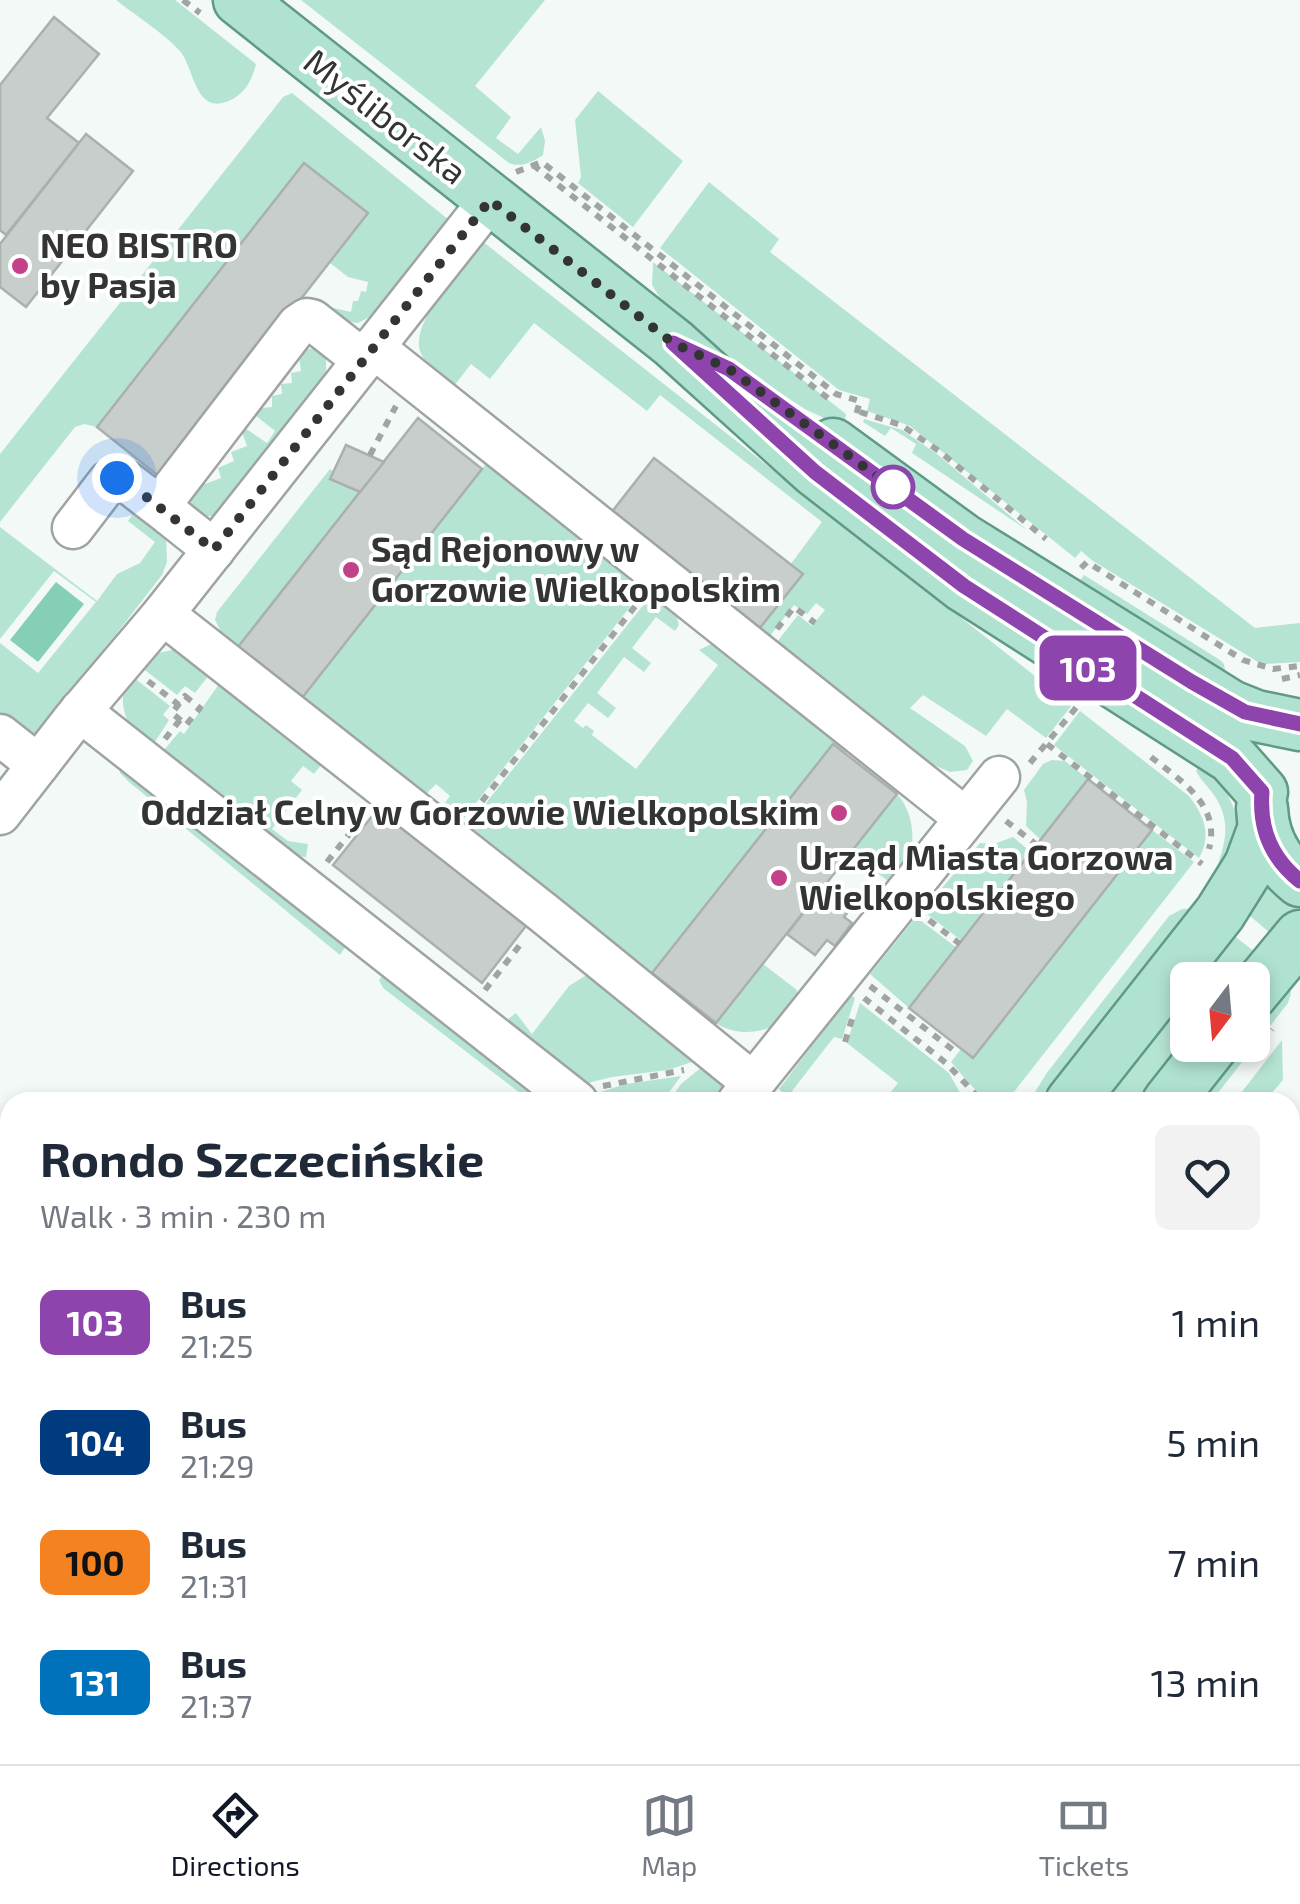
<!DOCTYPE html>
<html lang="en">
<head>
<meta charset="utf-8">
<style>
  body { margin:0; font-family:"Exo 2",sans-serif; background:#f2f2f3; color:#1f2937; height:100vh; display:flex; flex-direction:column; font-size:38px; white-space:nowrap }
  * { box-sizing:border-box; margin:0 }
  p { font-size:32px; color:#747a83 }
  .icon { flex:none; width:55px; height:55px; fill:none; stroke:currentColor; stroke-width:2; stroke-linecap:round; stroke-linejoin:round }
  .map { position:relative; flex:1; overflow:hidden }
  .details { position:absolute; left:0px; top:1092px; width:1300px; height:672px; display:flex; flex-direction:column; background:#fff; border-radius:30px 30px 0 0; box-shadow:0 5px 15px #0003 }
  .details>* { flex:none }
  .badge { padding:0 20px; border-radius:15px; font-size:35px; line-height:65px }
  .needle { width:65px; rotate:196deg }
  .tools { position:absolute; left:1170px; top:962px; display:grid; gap:20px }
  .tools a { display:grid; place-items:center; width:100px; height:100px; border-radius:15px; background:#fff; box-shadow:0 5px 15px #0003; font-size:50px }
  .you { position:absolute; width:50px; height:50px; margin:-25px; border:8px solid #fff; border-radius:50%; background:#1a73e8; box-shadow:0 0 0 15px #1a73e833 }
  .map>.badge { position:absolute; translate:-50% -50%; box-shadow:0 0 0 5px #fff }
  .round { display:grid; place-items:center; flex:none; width:105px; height:105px; border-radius:15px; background:#f2f2f3 }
  .head { display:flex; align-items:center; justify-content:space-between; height:170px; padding:0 40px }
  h1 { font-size:48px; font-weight:700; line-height:75px }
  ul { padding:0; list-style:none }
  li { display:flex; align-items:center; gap:30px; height:120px; padding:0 40px }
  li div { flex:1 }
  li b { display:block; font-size:38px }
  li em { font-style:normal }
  li .badge { min-width:110px; font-weight:700; text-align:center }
  .tabs { display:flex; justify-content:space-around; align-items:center; height:140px; border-top:2px solid #e0e1e3; background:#fff; font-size:28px; color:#747a83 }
  .tabs a { display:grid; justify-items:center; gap:5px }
  .tabs .current { color:#111827 }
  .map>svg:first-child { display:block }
  .green { fill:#b6e4d3 }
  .water { fill:#84cfb5 }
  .building { fill:#c8cecb; stroke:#aab0ae; stroke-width:2.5 }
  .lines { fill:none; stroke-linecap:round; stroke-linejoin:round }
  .minor-casing { stroke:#9fa4a2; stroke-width:45 }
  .major-casing { stroke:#609986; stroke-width:55 }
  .path { stroke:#a0a5a3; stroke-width:6; stroke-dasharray:8 8; stroke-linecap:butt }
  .minor { stroke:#fff; stroke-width:40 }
  .major { stroke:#afe2d1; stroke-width:50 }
  .line-casing { stroke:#fff; stroke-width:22 }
  .line { stroke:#8e44ad; stroke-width:15 }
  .walk { stroke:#333534; stroke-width:10; stroke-dasharray:0 18 }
  .poi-dot { fill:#c34188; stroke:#fff; stroke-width:4 }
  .stop-dot { fill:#fff; stroke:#8e44ad; stroke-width:5 }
  .labels { text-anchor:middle; stroke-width:8; stroke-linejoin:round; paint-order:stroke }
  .street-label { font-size:35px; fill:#333534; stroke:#fff }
  .poi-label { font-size:35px; font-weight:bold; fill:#333534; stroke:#fff; text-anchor:start }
</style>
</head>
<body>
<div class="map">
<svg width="1300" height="1764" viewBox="0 0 1300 1764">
  <rect width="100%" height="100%" fill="#f3f9f7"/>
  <g class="green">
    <path d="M116,0H175L256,64C253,77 247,90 236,97C194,123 195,66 179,50C161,31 136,16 116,0Z"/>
    <path d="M301,0H545L475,86L511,117L496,138L518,154L541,127L545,141L543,155C532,162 522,168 509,163Z"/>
    <polygon points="598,91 683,161 633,227 578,183 581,177 575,120"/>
    <polygon points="292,93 449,220 371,316 358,323 337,320 329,307 351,312 353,301 358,301 361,291 366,292 368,282 348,277 330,263 368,213 304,163 97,427 84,424 75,427 0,522 0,454 265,120 283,97"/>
    <polygon points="709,182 779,239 770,252 1255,628 1300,623 1300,662 1265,664 1258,662 1093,561 1081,551 1075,558 910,426 867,411 870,399 839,390 660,248"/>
    <path d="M482,241L1072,705L1046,738L1007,709L986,736L923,695L910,708L965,746L973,761L967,770L950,772L915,757L773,647L798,615L812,626L825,610L816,603L807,614L794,605L766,641L755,634L802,575L790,565L822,522L660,395L647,411L534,323L490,379L471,364L454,386C441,376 426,367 420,351C410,322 464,264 482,241Z"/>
    <polygon points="653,262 846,414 845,420 881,445 805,409 754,376 670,314 652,285"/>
    <polygon points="315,348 326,359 326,377 222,507 212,516 199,517 186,504 198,469 205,484 221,478 218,468 234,461 231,452 247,446 239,424 267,443 275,431 246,408 259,393 262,408 272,407 272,396 282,394 281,384 292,383 291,373 301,371 298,351"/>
    <polygon points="864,419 902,430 937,454 1027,530 912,453 916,444 891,428 885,436 863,422"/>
    <polygon points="489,460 644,589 461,822 442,807 450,796 436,784 426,794 302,698"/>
    <polygon points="330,469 333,471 330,479 360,492 238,647 222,634 215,620 217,612"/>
    <polygon points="135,511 166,538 167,562 162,575 27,749 0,728 0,643 38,673 96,602 54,571 0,639 0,527 97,601 117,574 140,563 155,542 128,521"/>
    <polygon points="1084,575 1220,660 1224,664 1226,677 1078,583"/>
    <polygon points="652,594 676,614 679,625 675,631 656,617 632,648 651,663 644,672 624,657 597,693 616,708 608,718 588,703 574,721 583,728 586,725 594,731 592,735 636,769 718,665 699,650 711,644 852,744 845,753 833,744 652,973 467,827"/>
    <polygon points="177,649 216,666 195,693 185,686 177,695 137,664 149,655"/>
    <path d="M128,673L170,706L163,715L169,720L149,751C126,726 116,706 128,673Z"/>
    <polygon points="226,674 327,768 321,765 314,774 303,766 291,781 302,790 272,829 288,841 308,844 306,857 280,854 159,756 180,731 184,734"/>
    <path d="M1080,711L1189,796C1204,816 1212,834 1199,858L1054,745Z"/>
    <path d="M1203,759C1221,782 1246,814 1235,845C1230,857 1220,868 1213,879C1222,850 1234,828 1216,798C1210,788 1201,781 1196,771Z"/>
    <polygon points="118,760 348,943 340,955 129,782 120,773"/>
    <polygon points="1052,760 1065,761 1088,779 1041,840 1026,826 1027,802 1024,790 1043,764"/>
    <path d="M897,794C918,816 920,867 888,881L851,853Z"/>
    <path d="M1152,830L1194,862L1006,1102C980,1102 966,1079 951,1062L961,1049L973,1058Z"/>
    <polygon points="1013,837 1031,852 962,941 927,914 926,907 980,843 994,844"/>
    <polygon points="1266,884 1298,910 1275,937 1244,911"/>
    <polygon points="1196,908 1108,1027 1034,1102 1029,1102 1046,1074 1169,916 1182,909"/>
    <polygon points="916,917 957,948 909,1008 870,974"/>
    <polygon points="1228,931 1260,956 1241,980 1190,980"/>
    <path d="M763,964L797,990C797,1029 744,1043 716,1023Z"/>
    <polygon points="388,970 557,1102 532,1102 383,988 379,980"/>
    <polygon points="588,974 698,1060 668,1070 612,1077 576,1086 525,1046 508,1019 516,1013 532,1034 569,986"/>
    <polygon points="1287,980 1291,993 1288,1003 1211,1102 1198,1102 1237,1045 1252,1045 1253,1025"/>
    <polygon points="1187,983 1188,1045 1145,1102 1093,1102"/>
    <polygon points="851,995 855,998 842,1039 834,1037 792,1091 806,1102 791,1102 779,1089"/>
    <polygon points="860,1003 949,1073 965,1102 883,1102 898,1083 847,1043"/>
    <polygon points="1282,1040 1283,1080 1264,1102 1234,1102"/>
    <polygon points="703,1066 722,1075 722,1102 668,1102 681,1084"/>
    <polygon points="681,1076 662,1102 596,1102 588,1096 626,1084"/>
  </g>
  <polygon class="water" points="56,582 84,604 38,662 10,640"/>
  <g class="building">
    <polygon points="54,17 99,54 47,118 79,143 6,235 0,230 0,85"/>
    <polygon points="86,134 133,171 26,307 0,287 0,244"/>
    <polygon points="304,163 368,213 161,478 97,427"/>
    <polygon points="418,418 482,469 302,698 238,647"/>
    <polygon points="346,445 384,462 360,492 330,479"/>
    <polygon points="654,458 803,574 755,634 607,518"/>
    <polygon points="833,744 897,794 716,1023 652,973"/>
    <polygon points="1088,779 1152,830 973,1058 909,1008"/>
    <polygon points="381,805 529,922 482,983 333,865"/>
    <polygon points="825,885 853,906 844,917 852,923 835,946 827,940 815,955 787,934"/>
    <polygon points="0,1695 10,1703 10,1755 76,1755 87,1764 0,1764"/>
    <polygon points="76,1755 138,1755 131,1764 87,1764"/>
    <polygon points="375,1755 424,1755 417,1764 386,1764"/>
    <polygon points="926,1755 1280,1755 1291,1764 919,1764"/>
  </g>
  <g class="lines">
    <defs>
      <g id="minor">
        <polyline points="373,347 965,818"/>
        <polyline points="73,528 109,481 117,477 126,481 170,515"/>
        <polyline points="214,550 170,515 164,500 298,325 307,319 312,320 363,360"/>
        <polyline points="163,614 545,914 753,1083"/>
        <polyline points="80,711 577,1102"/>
        <polyline points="0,735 38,765"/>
        <polyline points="0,814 73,720 163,614 490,200"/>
        <polyline points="738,1102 999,777"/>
        <polyline points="0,1252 10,1260"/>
        <polyline points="1290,1589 1300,1591"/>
        <polyline points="223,1764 230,1755"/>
        <polyline points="783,1764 790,1755"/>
        <polyline points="873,1764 880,1755"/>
      </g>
      <g id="major">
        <polyline points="239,0 673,343 815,471 963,586 1232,758 1262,792"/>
        <polyline points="833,444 963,539 1231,706 1256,716 1300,725"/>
        <path d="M1262,808C1263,838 1277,863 1300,881"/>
        <polyline points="1252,994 1300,936"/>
        <polyline points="1071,1102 1220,913 1250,865 1264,827"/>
        <polyline points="1168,1102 1213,1045"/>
        <polyline points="554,1764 561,1755"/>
        <polyline points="650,1764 657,1755"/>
      </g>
    </defs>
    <use href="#minor" class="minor-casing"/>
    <use href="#major" class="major-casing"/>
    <g class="path">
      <polyline points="183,0 200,13"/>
      <polyline points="533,165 834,403"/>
      <polyline points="516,172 542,162 836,394 860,401 856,415"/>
      <polyline points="860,412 901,425 939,451 1046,539"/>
      <polyline points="370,455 396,406"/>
      <polyline points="1081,568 1087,562 1243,660 1273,669 1300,666"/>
      <polyline points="777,629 794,607 815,623"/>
      <polyline points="1282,679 1300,675"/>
      <polyline points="148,681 179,705"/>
      <polygon points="185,696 200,708 186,725 172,713"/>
      <polyline points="165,739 180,720"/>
      <polyline points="1047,744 1202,864"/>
      <path d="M1151,757C1181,781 1221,805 1209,849"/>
      <polyline points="1030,763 1080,703"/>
      <polyline points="472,814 640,600"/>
      <polyline points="1006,821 1038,846"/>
      <polyline points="327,862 366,813"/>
      <polyline points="929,920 960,944"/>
      <polyline points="870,986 957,1053"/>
      <polyline points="485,990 523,941"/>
      <polyline points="864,998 946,1063 983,1102"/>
      <polyline points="845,1042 852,1019"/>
      <polyline points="1252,1055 1272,1029"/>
      <polyline points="603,1086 684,1070"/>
      <polyline points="1290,1314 1300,1322"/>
      <polyline points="1290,1694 1300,1702"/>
    </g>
    <use href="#minor" class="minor"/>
    <use href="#major" class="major"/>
  </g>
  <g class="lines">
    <defs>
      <path id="line" d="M1300,724L1245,712L1192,682L963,539L729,369L673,343L815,472L964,586L1232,758L1262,792C1259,828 1271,858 1300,881"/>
    </defs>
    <use href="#line" class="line-casing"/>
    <use href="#line" class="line"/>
    <polyline class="walk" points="117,478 126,481 214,550 490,200 673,343 729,369 906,497 893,487"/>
  </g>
  <g class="poi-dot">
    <circle cx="20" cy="266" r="10"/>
    <circle cx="351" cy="570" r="10"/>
    <circle cx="839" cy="813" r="10"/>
    <circle cx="779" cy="878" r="10"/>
  </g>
  <circle class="stop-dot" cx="893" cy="487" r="20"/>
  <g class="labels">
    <g class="street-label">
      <text transform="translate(385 117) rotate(38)" y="12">Myśliborska</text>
    </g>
    <g class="poi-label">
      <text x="40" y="258">NEO BISTRO<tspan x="40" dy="40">by Pasja</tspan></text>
      <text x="371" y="562">Sąd Rejonowy w<tspan x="371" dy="40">Gorzowie Wielkopolskim</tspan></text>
      <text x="819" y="825" text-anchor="end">Oddział Celny w Gorzowie Wielkopolskim</text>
      <text x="799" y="870">Urząd Miasta Gorzowa<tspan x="799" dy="40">Wielkopolskiego</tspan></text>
    </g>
  </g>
</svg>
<div class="tools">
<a><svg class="needle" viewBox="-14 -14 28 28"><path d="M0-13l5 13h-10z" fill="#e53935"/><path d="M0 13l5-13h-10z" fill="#747a83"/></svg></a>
</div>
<div class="you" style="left:117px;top:478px"></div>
<b class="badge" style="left:1088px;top:668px;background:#8e44ad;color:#fff">103</b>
<section class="details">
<div class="head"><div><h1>Rondo Szczecińskie</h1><p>Walk · 3 min · 230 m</p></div><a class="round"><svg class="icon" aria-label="heart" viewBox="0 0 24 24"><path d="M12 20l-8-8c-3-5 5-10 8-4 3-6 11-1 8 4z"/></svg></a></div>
<ul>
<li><span class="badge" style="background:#8e44ad;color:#fff">103</span><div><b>Bus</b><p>21:25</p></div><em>1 min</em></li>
<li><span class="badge" style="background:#003b80;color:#fff">104</span><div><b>Bus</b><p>21:29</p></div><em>5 min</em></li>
<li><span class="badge" style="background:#f58220;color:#111">100</span><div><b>Bus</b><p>21:31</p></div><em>7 min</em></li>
<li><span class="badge" style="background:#0072bc;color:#fff">131</span><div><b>Bus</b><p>21:37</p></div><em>13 min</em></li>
</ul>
</section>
</div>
<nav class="tabs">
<a class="current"><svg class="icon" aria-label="directions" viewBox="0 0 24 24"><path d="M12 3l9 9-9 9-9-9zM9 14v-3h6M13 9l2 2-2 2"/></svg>Directions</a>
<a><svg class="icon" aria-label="map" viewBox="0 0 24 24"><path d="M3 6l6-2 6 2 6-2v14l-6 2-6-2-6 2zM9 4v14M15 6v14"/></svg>Map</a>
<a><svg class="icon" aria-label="tickets" viewBox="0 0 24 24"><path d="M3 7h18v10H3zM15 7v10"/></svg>Tickets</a>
</nav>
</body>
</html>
